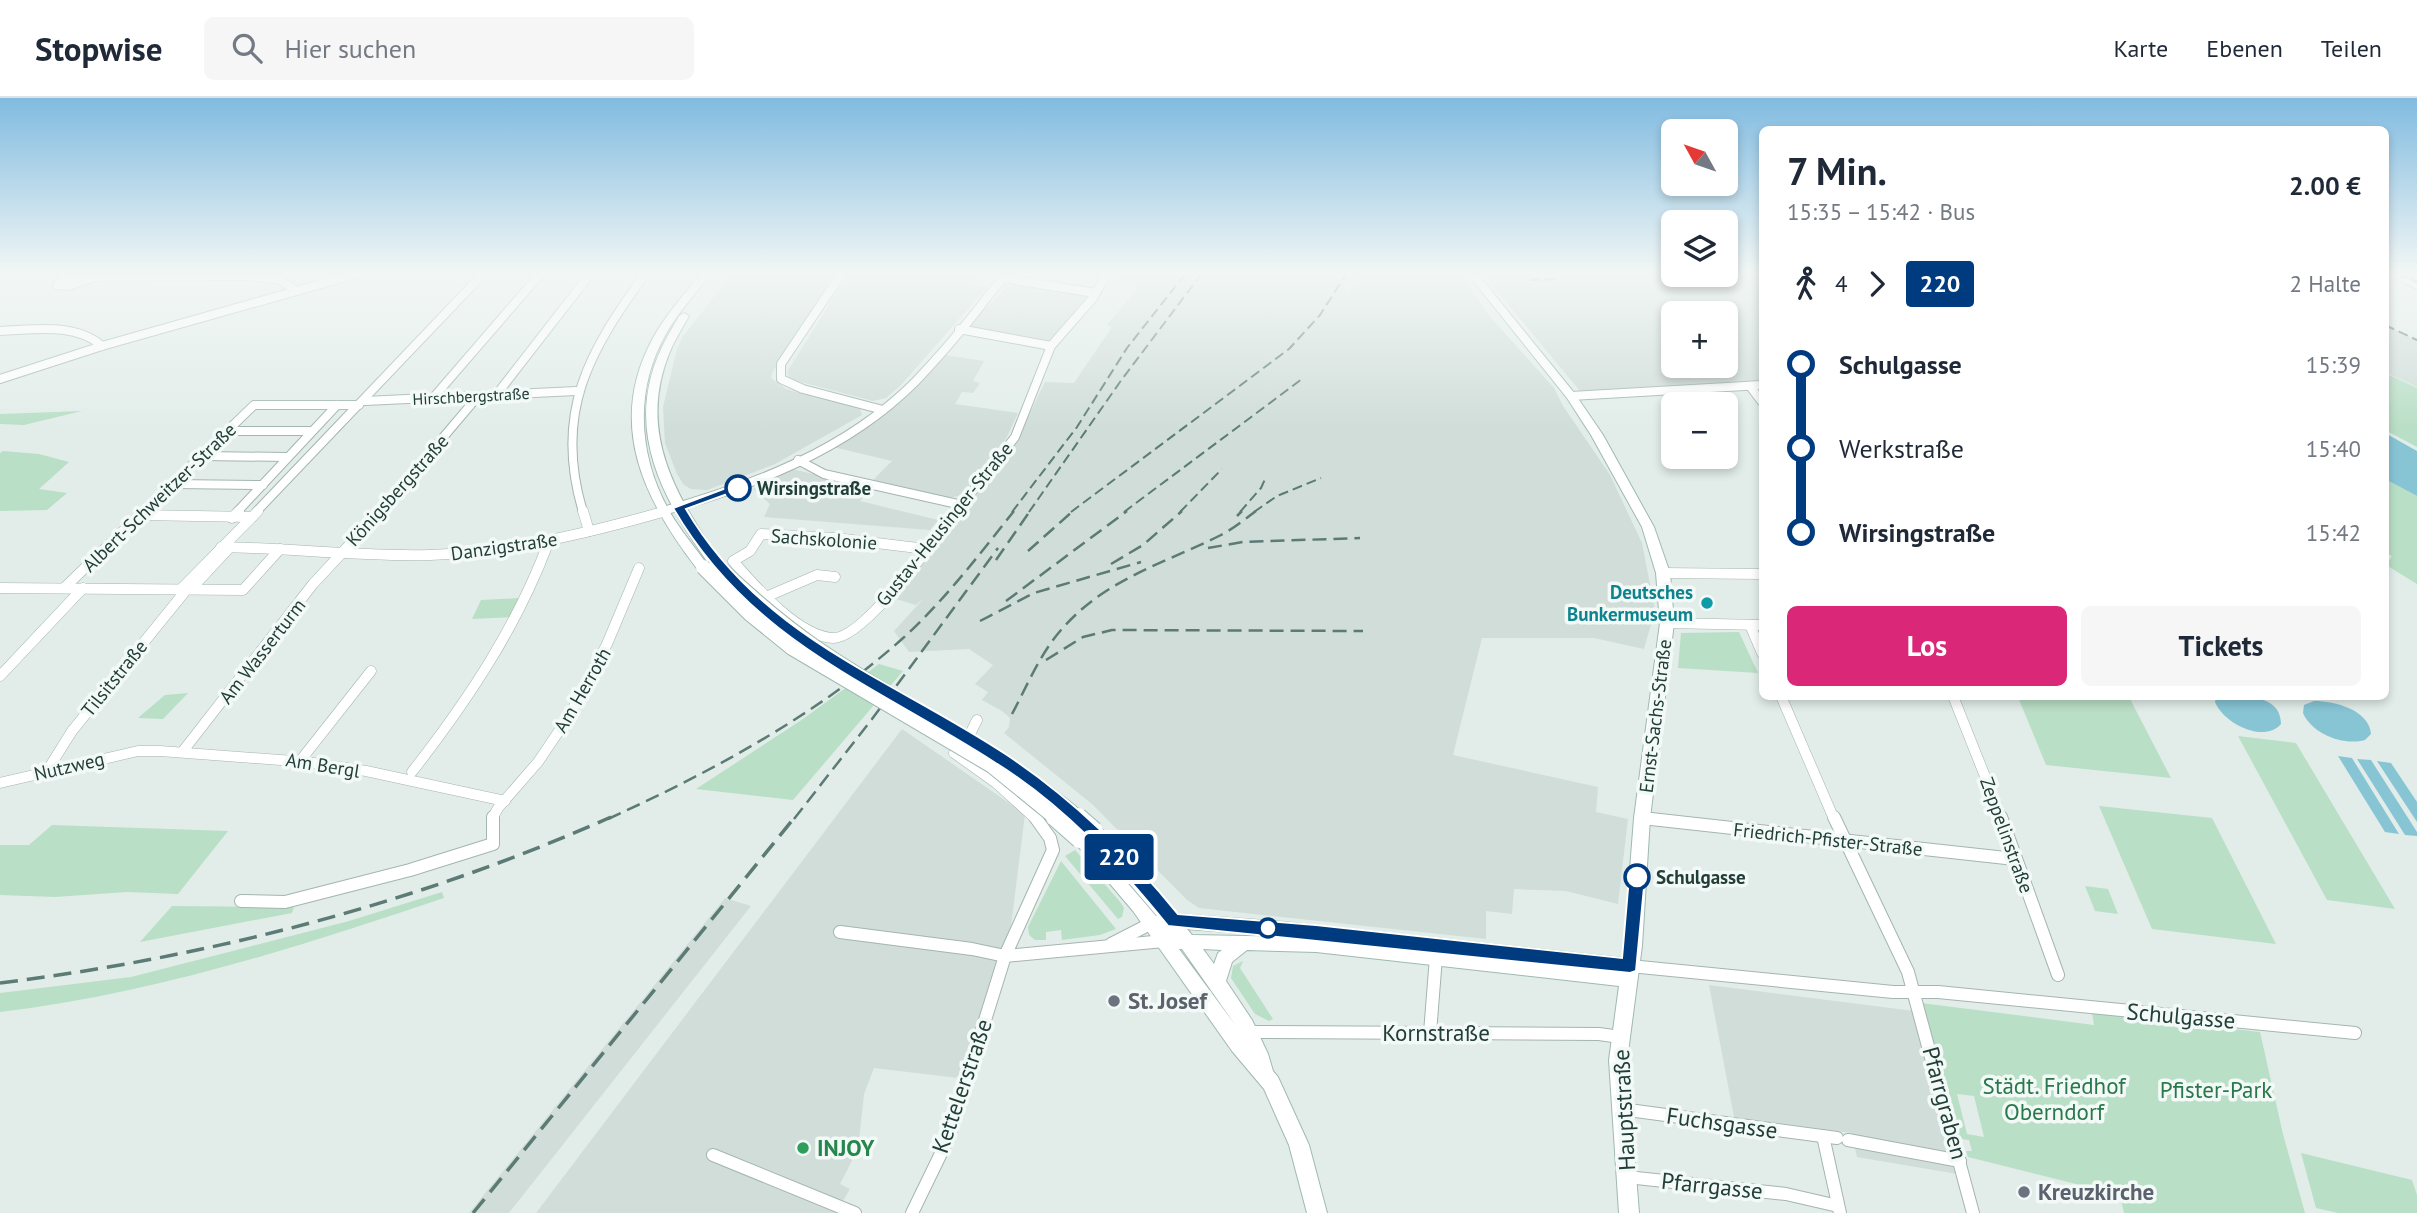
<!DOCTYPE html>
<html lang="de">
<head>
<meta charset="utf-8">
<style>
  body { margin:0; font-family:"PT Sans",sans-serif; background:#f6f6f7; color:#1f2937; height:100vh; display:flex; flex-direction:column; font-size:26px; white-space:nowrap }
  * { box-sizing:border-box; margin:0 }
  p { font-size:23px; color:#747a83 }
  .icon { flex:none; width:38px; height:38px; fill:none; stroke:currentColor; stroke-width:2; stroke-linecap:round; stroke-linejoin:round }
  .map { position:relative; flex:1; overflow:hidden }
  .sheet { position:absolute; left:1759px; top:28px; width:630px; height:574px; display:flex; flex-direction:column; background:#fff; border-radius:10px; box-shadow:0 4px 10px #0003 }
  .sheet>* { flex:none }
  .badge { padding:0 14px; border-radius:5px; font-size:24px; line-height:46px }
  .needle { width:46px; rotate:310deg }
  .tools { position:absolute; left:1661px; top:21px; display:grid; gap:14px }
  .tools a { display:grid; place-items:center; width:77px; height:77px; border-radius:10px; background:#fff; box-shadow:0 4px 10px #0003; font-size:35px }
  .map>.badge { position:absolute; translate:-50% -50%; box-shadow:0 0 0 4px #fff }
  .legs { display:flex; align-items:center; gap:10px; height:77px; padding:0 28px; font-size:23px }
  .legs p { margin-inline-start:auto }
  .head { display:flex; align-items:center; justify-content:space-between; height:119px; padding:0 28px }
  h1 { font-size:38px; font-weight:600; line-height:52px }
  .primary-button { display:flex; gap:14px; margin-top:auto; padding:14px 28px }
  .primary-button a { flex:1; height:80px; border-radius:10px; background:#db2777; color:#fff; font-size:28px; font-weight:600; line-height:80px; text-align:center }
  .primary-button a+a { background:#f6f6f7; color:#1f2937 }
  ul { padding:0 28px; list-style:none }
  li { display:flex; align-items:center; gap:24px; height:84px; font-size:26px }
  li i { display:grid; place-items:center; width:10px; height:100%; margin:0 9px; background:currentColor }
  li i::after { content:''; width:18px; height:18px; margin:-9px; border:5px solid; border-radius:50%; background:#fff }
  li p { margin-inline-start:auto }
  li:first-child i { background:linear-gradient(#0000 50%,currentColor 0) }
  li:last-child i { background:linear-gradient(currentColor 50%,#0000 0) }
  header { display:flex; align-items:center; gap:42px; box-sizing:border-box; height:98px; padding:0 35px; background:#fff; border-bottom:2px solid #e0e1e3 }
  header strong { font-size:33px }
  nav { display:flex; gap:38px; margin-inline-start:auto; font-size:24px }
  .search { width:490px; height:63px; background:#f6f6f7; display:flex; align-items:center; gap:18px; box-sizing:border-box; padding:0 24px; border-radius:10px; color:#747a83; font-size:26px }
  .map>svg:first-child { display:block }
  .built { fill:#d0ddd8; fill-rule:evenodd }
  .green { fill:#b9dfc6; fill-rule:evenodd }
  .water { fill:#87c5d5 }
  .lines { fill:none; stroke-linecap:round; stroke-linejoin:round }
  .minor-far2-casing { stroke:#a4b5b0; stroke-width:10 }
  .minor-far1-casing { stroke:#a4b5b0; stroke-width:11 }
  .minor-casing { stroke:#a4b5b0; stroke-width:14 }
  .tertiary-casing { stroke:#a4b5b0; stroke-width:2 }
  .secondary-casing { stroke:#9fb9b1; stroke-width:2 }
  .minor-far2 { stroke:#fff; stroke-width:8 }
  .minor-far1 { stroke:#fff; stroke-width:10 }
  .minor { stroke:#fff; stroke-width:12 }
  .tertiary { fill:#fff; fill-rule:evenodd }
  .secondary { fill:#fff; fill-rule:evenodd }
  .rail-far2 { stroke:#5b7b74; stroke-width:2; stroke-dasharray:10 5; stroke-linecap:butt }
  .rail-far1 { stroke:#5b7b74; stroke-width:2.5; stroke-dasharray:14 7; stroke-linecap:butt }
  .rail { stroke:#5b7b74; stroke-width:3.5; stroke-dasharray:18 9; stroke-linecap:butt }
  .secondary-bridge-far1-casing { stroke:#9fb9b1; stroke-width:16; stroke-linecap:butt }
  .secondary-bridge-casing { stroke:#9fb9b1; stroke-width:20; stroke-linecap:butt }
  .secondary-bridge-far1 { stroke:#fff; stroke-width:14 }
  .secondary-bridge { stroke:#fff; stroke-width:18 }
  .line-1 { fill:#003b80; stroke:#fff; stroke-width:2 }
  .stop-1-dot { fill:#fff; stroke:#003b80; stroke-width:3.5 }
  .culture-dot { fill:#0f9aa8; stroke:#f3f9f6; stroke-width:2.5 }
  .worship-dot { fill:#6b7280; stroke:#f3f9f6; stroke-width:2.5 }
  .leisure-dot { fill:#2e9e5b; stroke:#f3f9f6; stroke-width:2.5 }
  .labels { text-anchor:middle; stroke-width:7; stroke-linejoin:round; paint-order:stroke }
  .far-street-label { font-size:16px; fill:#213f38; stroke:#f3f9f6 }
  .stop-label { font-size:19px; font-weight:bold; fill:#213f38; stroke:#f3f9f6; text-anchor:start }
  .street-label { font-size:19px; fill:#213f38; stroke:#f3f9f6 }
  .culture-label { font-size:19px; font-weight:bold; fill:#0d838f; stroke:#f3f9f6; text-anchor:end }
  .near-worship-label { font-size:23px; font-weight:bold; fill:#5b616d; stroke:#f3f9f6; text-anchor:start }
  .near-street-label { font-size:23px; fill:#213f38; stroke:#f3f9f6 }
  .near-park-label { font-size:23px; fill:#28784b; stroke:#f3f9f6 }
  .near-leisure-label { font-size:23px; font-weight:bold; fill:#27864d; stroke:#f3f9f6; text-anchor:start }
</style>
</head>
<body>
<header>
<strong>Stopwise</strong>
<div class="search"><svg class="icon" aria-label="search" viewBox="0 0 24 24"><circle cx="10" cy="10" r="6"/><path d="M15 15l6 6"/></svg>Hier suchen</div>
<nav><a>Karte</a><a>Ebenen</a><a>Teilen</a></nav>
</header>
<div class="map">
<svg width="2417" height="1115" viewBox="0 0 2417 1115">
  <rect width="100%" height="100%" fill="#e2ede9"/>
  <g class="built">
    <polygon points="729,175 835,175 772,275 771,280 786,291 856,309 860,311 862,317 775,366 707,392 691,391 684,387 677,376 665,345 663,309 677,251 683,238 727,183 724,182"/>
    <polygon points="849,175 977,175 972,187 988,188 901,287 886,300 873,303 797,283 789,279 787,274"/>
    <polygon points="1123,175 1356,175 1343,204 1359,175 1460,175 1487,215 1554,290 1563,308 1610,377 1642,445 1655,512 1644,551 1594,540 1482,540 1453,657 1598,689 1596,714 1628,721 1618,806 1566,793 1514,791 1512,816 1486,813 1486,841 1199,810 1187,802 1092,706 1004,635 1009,629 1010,620 1002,613 982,602 988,594 975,586 993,567 969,551 909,554 894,533 924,500 916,507 889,499 1017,341 1045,284 1074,285 1112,229 1107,227 1138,190 1115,185"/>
    <path d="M1482,175H1762V283L1580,293ZM1673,215H1726V268H1673Z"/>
    <polygon points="1014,186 1089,198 1050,243 971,229 970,227 1005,191"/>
    <polygon points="2385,227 2417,242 2417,289 2385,274"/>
    <polygon points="945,257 984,263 973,283 980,285 973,295 962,294 955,306 1018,315 1006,341 962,397 950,400 873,382 892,363 833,349 896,308"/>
    <polygon points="792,371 871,390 860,403 938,422 930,432 764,419 770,406 753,391"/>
    <polygon points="902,631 1025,716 1007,860 975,982 874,970 864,996 858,1051 840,1086 850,1091 836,1115 536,1115"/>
    <polygon points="725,800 751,808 509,1115 469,1115"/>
    <polygon points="1709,887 1914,913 1957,1076 1857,1059 1852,1035 1734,1019"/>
  </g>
  <g class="green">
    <polygon points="2385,275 2417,290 2417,349 2385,332"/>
    <polygon points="82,313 24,327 0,326 0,316"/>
    <polygon points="3,353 39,356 69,364 39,391 67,395 47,412 0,413 0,355"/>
    <polygon points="2385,381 2417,398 2417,486 2386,467 2392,458 2385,455"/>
    <polygon points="521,500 513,519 472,521 481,502"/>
    <polygon points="1739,534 1758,575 1678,570 1681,535"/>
    <polygon points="879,566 903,573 793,702 696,691 800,623"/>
    <polygon points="188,595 163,621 138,620 165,597"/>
    <polygon points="2018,599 2129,599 2171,680 2046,667"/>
    <polygon points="2238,638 2296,645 2395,811 2327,802"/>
    <polygon points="2099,708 2212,720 2276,846 2152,831"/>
    <polygon points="52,727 228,733 178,796 127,794 55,799 0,797 0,747 29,747"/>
    <polygon points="1075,752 1121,805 1124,810 1122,819 1118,821 1065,758"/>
    <polygon points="1061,763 1116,831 1100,837 1062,842 1061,832 1046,834 1046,842 1035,842 1029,837 1028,829"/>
    <polygon points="2085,788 2108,791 2118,816 2095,813"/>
    <path d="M442,794L444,800C299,849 152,896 0,914V895L131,879L349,823Z"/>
    <polygon points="172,808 294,809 292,815 140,844"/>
    <polygon points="1243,863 1240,870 1273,921 1269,923 1255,916 1231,880 1233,868"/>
    <path d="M1921,905L2094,927L2092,915L2260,934L2283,1036L2305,1115H2124L2120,1097L1968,1059L1966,1053H1972L1969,1042L1961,1041ZM1957,996L1974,998L1984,1039L1967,1036Z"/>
    <polygon points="2301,1055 2412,1082 2417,1097 2417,1115 2338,1115 2316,1110"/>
  </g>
  <g class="water">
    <polygon points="2385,335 2417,353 2417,398 2385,381"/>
    <path d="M2216,599C2238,598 2281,594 2281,626C2264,646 2223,625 2215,604Z"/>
    <path d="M2314,603C2335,603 2369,612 2371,636L2365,642C2343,648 2312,636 2303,615L2304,607Z"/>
    <polygon points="2338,658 2352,660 2399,736 2385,734"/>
    <polygon points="2357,661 2371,662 2417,734 2417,738 2405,737"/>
    <polygon points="2377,663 2391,665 2417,704 2417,724"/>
  </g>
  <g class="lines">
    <defs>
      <g id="minor-far2">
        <polyline points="842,175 781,266 781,281 803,291 883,312"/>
        <polyline points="96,179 68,188 57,187 62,182 77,179 253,178 280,182 297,193"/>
        <polyline points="1003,180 1095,195"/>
        <polyline points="959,231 1051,248"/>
        <path d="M0,233C33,232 75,224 102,248"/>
        <polyline points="0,281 102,248 360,175"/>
        <polyline points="1750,288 1762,304"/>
        <polyline points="497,296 591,175"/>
        <polyline points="1571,298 1762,287"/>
        <polyline points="433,300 541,175"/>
        <polyline points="365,303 576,293"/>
        <polyline points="228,333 312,333"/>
        <polyline points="202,358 287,359"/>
        <polyline points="798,362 824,376 962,407"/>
        <polyline points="174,386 263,387"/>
        <polyline points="143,414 254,307 359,307"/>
        <polyline points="237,414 337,307"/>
        <polyline points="256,414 484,175"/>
        <polyline points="380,414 479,297"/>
        <path d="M583,414C553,315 589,253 646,175"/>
        <path d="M660,414C752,388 846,353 915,284C936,262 956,239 975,215C986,202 996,185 1010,175"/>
        <polyline points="956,414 1015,339 1051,248 1093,200 1107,175"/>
      </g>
      <g id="minor-far1">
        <polyline points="583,413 589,433"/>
        <polyline points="140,417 252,419"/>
        <polyline points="232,420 239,413"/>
        <path d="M221,449C290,450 360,459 430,457C510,454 589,435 666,413"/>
        <path d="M926,451L835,440L761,436L750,453L733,463C755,488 797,538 833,540C864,541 936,439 957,413"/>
        <polyline points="1663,475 1762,476"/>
        <polyline points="0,490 243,492 280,451"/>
        <polyline points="64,490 144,413"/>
        <polyline points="182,490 258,413"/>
        <polyline points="191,491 230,449"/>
        <polyline points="768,498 817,477 835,479"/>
        <polyline points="1667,525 1762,527"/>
        <polyline points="1750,527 1762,555"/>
        <polyline points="0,578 83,490"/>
        <polyline points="1781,598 1834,721"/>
        <polyline points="1953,598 2002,721"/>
        <polyline points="977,622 968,640 954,655 996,685 1036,721"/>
        <polyline points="183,653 313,486 381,413"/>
        <polyline points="300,663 371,573"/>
        <polyline points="47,673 72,633 187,491"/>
        <path d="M412,674C468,602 517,529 549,443"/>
        <polyline points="0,685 138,653 160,653 307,664 366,673 505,703"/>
        <polyline points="1642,720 1652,721"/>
        <polyline points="492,721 498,710 538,664 569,618 607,546 639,470"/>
      </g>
      <g id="minor">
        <polyline points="1834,719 1908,874 1973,1115"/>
        <polyline points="2001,719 2058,877"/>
        <polyline points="1642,720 2015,761"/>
        <polyline points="241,803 285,804 410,772 493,746 493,719"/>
        <polyline points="840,834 972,851 1005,858 1164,843"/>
        <polyline points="1111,846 1152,825"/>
        <polyline points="1630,868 1893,894 1938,894 2355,935"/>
        <polyline points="1251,934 1599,936 1620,939"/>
        <polyline points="1430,935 1436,859"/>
        <polyline points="1621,1011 1837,1040"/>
        <polyline points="1823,1038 1840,1115"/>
        <polyline points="1848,1042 1960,1063"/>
        <polyline points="713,1057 855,1115"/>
        <polyline points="1627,1079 1786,1096 1838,1108"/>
        <polyline points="912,1115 948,1041 1005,858 1053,752 1050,740 1035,719"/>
      </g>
      <polygon id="tertiary" points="2385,175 2396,175 2417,185 2417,191"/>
      <g id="secondary">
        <path d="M701,175H711C696,196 678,214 666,236C632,295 639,365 674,421C685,438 698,453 709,469L703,473L698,472C644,402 606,326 653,240C666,216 685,196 701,175Z"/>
        <path d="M1467,175H1477L1575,296L1603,337L1654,429L1670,475L1674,525L1650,720L1642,848L1627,962L1639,1115H1619L1609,962L1619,888L1316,854L1247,852L1232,864L1226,883L1252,922L1268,956L1273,973L1278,979L1309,1047L1327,1115H1307L1289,1047L1264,991L1232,953L1133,813L1072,741L1074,737L1080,735L1086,737L1156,818H1157L1088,737L1086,733L1088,729L1094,727L1100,729L1176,816L1284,824L1623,860L1634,720L1660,525L1656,475L1642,429L1591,337L1567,300ZM1187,831L1284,838L1296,839L1192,837ZM1179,851H1182L1236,928ZM1203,851L1222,852L1218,855L1214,866Z"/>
        <path d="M684,215L689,218C683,229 676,240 671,251C635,334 677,399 722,466L716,470L711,469C664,403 623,333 661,251C666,240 673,229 679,218Z"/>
      </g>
    </defs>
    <use href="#minor-far2" class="minor-far2-casing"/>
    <use href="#minor-far1" class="minor-far1-casing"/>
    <use href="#minor" class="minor-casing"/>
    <use href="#tertiary" class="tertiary-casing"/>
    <use href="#secondary" class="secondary-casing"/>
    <use href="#minor-far2" class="minor-far2"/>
    <use href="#minor-far1" class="minor-far1"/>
    <use href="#minor" class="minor"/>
    <use href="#tertiary" class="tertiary"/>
    <use href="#secondary" class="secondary"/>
    <g class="rail-far2">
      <polyline points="2398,175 2417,184"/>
      <polyline points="1530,182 1561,181"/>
      <polyline points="2385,227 2417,242"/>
      <polyline points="1012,414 1077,329 1127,250 1186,175"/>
      <polyline points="1029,414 1120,284 1202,175"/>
      <polyline points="1071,414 1289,251 1320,217 1347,175"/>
      <polyline points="1124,414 1302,281"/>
      <polyline points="1180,414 1222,371"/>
      <polyline points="1240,414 1261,390 1266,379"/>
      <polyline points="1254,414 1277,398 1321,380"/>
    </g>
    <g class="rail-far1">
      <polyline points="1237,418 1242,413"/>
      <polyline points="1208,450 1243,444 1360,440"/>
      <polyline points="1028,453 1073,413"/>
      <polyline points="996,462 1030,413"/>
      <polyline points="1111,466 1143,447 1182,413"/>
      <polyline points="1006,503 1127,413"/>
      <polyline points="980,523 1034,495 1141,464"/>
      <polyline points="1046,562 1083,539 1112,532 1363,533"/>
      <path d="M1012,616C1027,588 1040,556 1061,532C1105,481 1163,466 1221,437C1233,431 1245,421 1256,413"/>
      <path d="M608,721C711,674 817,617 902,541C944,503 979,457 1014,413"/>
      <polyline points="794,721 872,621 998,450"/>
    </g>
    <g class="rail">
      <path d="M0,885C210,859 418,805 611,719"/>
      <polyline points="473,1115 795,719"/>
    </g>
    <defs>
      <g id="secondary-bridge-far1">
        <path d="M716,466C747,496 779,524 815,549C902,609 998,652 1080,721"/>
        <polyline points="703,469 750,516 792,550 992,668 1057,721"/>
      </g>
      <g id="secondary-bridge">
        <polyline points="1055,719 1080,741"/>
        <polyline points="1078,719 1094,733"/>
      </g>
    </defs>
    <use href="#secondary-bridge-far1" class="secondary-bridge-far1-casing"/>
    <use href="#secondary-bridge" class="secondary-bridge-casing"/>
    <use href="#secondary-bridge-far1" class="secondary-bridge-far1"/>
    <use href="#secondary-bridge" class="secondary-bridge"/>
  </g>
  <linearGradient id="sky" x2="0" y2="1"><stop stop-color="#81bbe0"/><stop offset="0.53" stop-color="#f2f7f5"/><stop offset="1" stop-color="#f2f7f5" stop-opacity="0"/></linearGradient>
  <rect width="2417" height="331" fill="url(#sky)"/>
  <path class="line-1" d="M734,387L744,390L686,411C762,540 889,579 1007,657C1073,701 1129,756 1178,816L1316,827L1622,860L1629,779L1637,773L1645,779L1636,873L1630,875L1168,828C1118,766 1062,706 994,664C871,585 750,543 673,410Z"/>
  <g class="stop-1-dot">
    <circle cx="738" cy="390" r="12"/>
    <circle cx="1637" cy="779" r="12"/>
    <circle cx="1268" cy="830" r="9"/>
  </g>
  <circle class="culture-dot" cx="1707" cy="505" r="7"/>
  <g class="worship-dot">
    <circle cx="1114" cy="903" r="7"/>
    <circle cx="2024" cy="1094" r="7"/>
  </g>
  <circle class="leisure-dot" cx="803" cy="1050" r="7"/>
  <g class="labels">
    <g class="far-street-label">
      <text transform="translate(471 298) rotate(-3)" y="6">Hirschbergstraße</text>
    </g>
    <g class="stop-label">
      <text x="757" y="397">Wirsingstraße</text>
      <text x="1656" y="786">Schulgasse</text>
    </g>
    <g class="street-label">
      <text transform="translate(397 392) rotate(-48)" y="7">Königsbergstraße</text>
      <text transform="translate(159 399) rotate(-44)" y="7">Albert-Schweitzer-Straße</text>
      <text transform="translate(944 426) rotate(-51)" y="7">Gustav-Heusinger-Straße</text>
      <text transform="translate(824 441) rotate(4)" y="7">Sachskolonie</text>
      <text transform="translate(504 448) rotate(-8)" y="7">Danzigstraße</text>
      <text transform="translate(262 553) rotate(-52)" y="7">Am Wasserturm</text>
      <text transform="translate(114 580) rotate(-51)" y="7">Tilsitstraße</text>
      <text transform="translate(582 592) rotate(-60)" y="7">Am Herroth</text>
      <text transform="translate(1655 618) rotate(-83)" y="7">Ernst-Sachs-Straße</text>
      <text transform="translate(323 667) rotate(9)" y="7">Am Bergl</text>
      <text transform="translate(69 668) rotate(-13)" y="7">Nutzweg</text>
      <text transform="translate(2007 737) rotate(70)" y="7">Zeppelinstraße</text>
      <text transform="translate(1828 741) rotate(6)" y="7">Friedrich-Pfister-Straße</text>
    </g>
    <g class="culture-label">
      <text x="1693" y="501">Deutsches<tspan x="1693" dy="22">Bunkermuseum</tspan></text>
    </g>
    <g class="near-worship-label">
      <text x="1128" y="911">St. Josef</text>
      <text x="2038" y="1102">Kreuzkirche</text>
    </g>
    <g class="near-street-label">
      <text transform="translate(2181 918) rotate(5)" y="8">Schulgasse</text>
      <text x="1436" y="943">Kornstraße</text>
      <text transform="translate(962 988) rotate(-71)" y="8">Kettelerstraße</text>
      <text transform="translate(1945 1005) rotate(75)" y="8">Pfarrgraben</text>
      <text transform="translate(1624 1012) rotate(-93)" y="8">Hauptstraße</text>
      <text transform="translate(1722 1025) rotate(8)" y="8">Fuchsgasse</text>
      <text transform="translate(1712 1088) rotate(6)" y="8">Pfarrgasse</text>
    </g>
    <g class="near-park-label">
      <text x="2054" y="996">Städt. Friedhof<tspan x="2054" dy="26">Oberndorf</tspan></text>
      <text x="2216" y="1000">Pfister-Park</text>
    </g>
    <g class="near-leisure-label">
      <text x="817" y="1058">INJOY</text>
    </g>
  </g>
</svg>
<div class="tools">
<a><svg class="needle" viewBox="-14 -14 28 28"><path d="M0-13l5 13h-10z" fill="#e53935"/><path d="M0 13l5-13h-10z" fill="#747a83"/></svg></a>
<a><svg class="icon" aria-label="layers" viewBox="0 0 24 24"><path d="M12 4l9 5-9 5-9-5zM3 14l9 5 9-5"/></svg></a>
<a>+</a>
<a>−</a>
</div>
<b class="badge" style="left:1119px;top:759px;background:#003b80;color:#fff">220</b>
<section class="sheet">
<div class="head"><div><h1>7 Min.</h1><p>15:35 – 15:42 · Bus</p></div><b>2.00 €</b></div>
<div class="legs"><svg class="icon" aria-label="walk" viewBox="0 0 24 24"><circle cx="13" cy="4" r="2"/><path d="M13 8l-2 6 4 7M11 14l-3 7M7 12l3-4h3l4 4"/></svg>4<svg class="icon" aria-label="forward" viewBox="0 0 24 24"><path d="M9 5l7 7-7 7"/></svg><b class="badge" style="background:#003b80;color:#fff">220</b><p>2 Halte</p></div>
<ul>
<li><i style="color:#003b80"></i><b>Schulgasse</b><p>15:39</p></li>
<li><i style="color:#003b80"></i><span>Werkstraße</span><p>15:40</p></li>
<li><i style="color:#003b80"></i><b>Wirsingstraße</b><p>15:42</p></li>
</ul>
<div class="primary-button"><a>Los</a><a>Tickets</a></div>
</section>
</div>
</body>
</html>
